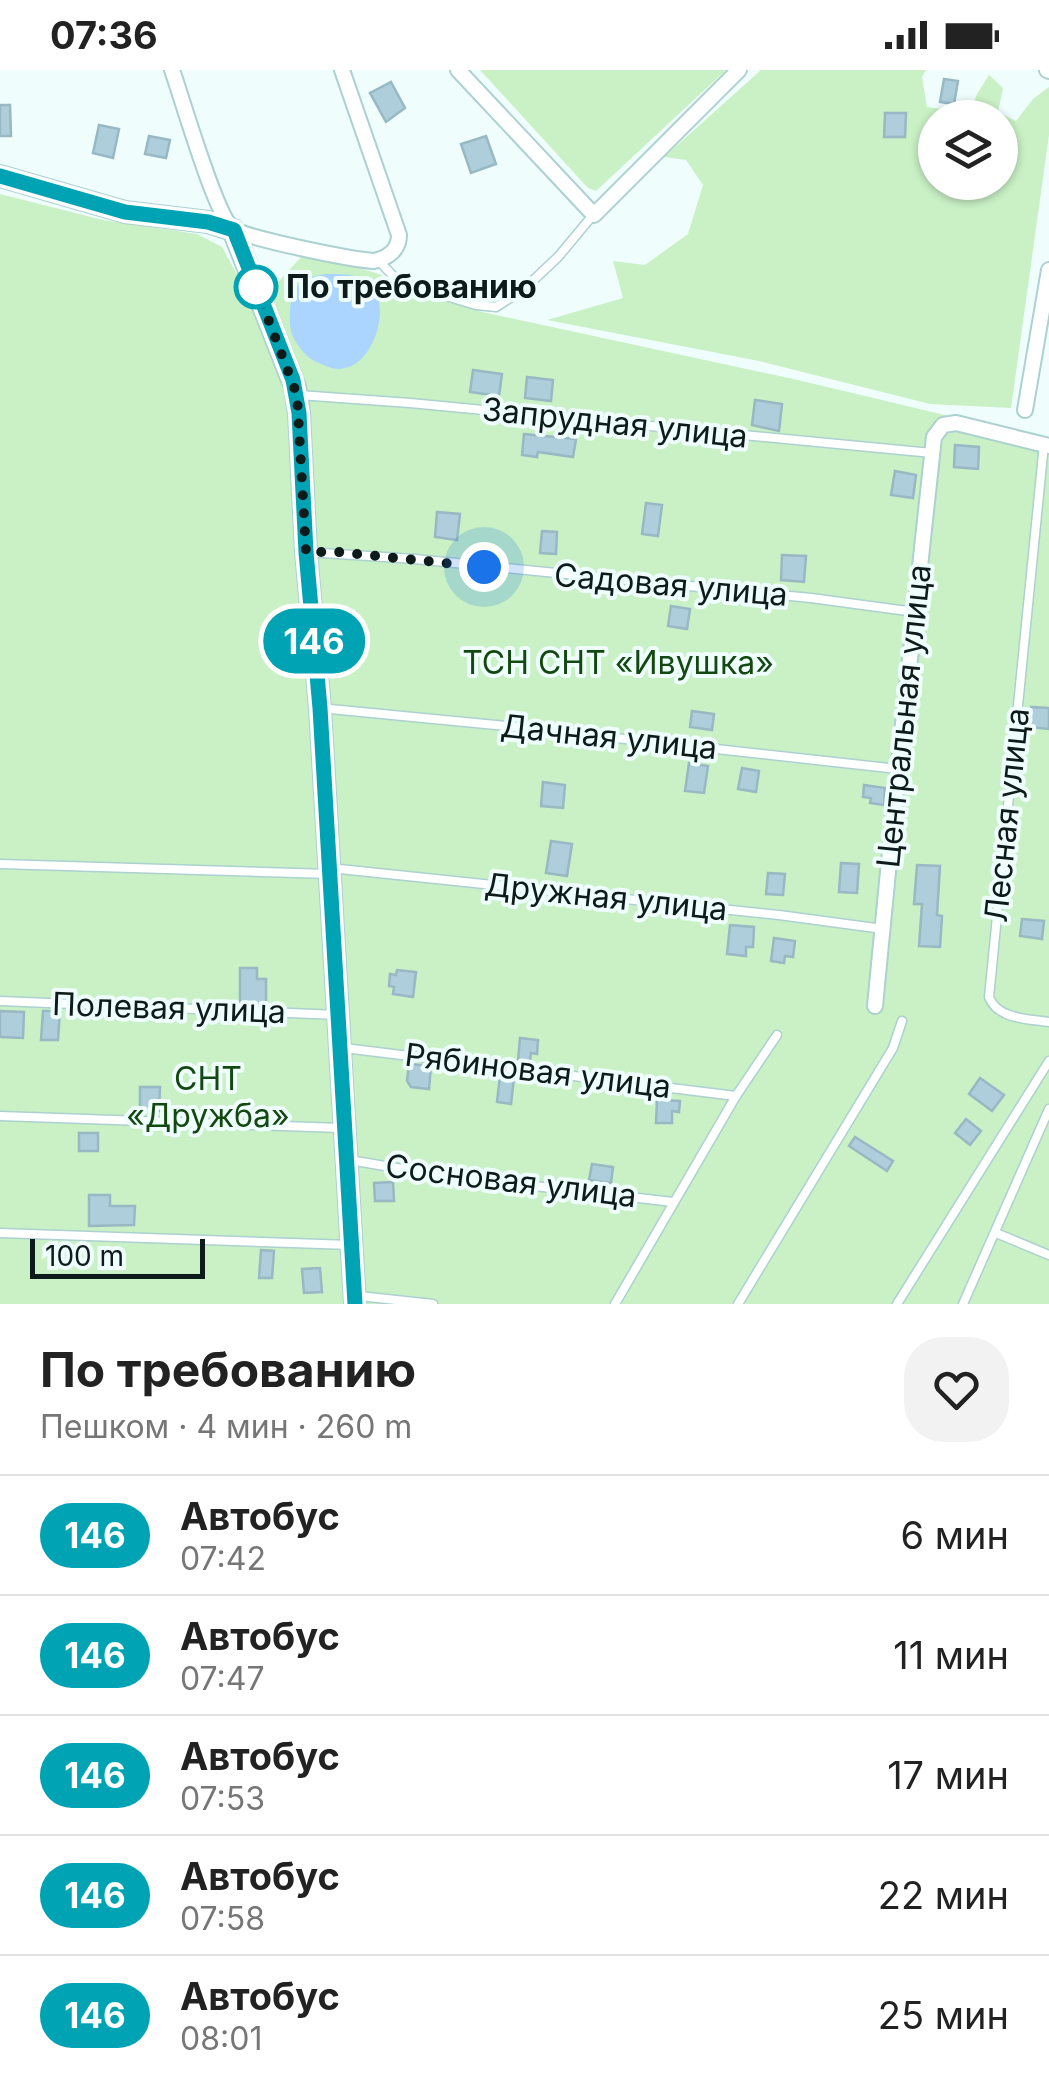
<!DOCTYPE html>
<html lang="ru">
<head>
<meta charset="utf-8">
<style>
  body { margin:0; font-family:Inter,sans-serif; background:#f2f2f2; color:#222; height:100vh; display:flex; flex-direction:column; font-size:38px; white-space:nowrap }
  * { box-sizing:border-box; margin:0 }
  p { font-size:32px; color:#767676 }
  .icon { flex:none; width:55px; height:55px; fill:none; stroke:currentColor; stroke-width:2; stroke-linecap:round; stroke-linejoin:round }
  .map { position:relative; height:1234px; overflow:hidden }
  .drawer { display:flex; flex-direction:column; background:#fff; flex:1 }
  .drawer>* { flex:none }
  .badge { padding:0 20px; border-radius:32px; font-size:35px; line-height:65px }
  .controls { position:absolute; left:918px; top:30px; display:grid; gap:20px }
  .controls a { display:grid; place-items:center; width:100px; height:100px; border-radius:50%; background:#fff; box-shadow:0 2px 8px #0004; font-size:50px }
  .scale { position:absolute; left:30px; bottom:25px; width:175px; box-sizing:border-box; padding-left:10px; border:5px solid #0d1b1b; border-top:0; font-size:28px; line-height:35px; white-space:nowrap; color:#0d1b1b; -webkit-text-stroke:8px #effefd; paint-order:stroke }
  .you { position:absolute; width:50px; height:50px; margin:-25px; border:8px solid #fff; border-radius:50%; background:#1a73e8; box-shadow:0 0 0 15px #1a73e833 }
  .map>.badge { position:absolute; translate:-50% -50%; box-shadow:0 0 0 5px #fff }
  .round { display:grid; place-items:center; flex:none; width:105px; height:105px; border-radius:40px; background:#f2f2f2 }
  .head { display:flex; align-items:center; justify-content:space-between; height:170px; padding:0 40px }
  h1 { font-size:48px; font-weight:700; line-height:75px }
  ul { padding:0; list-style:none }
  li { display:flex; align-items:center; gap:30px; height:120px; padding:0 40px; border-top:2px solid #e0e0e0 }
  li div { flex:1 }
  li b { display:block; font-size:38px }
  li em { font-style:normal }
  li .badge { min-width:110px; font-weight:700; text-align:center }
  .status { display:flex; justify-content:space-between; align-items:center; height:70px; padding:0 50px; background:#fff; direction:ltr }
  .status svg { height:28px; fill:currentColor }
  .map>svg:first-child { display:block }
  .green { fill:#c9f1c5 }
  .water { fill:#abd5ff }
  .building { fill:#aecedb; stroke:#98b8c4; stroke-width:2.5 }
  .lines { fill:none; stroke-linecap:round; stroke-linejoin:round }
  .lane-casing { stroke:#acd1d0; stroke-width:11 }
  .street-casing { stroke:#acd1d0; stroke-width:18 }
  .secondary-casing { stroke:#acd1d0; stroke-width:24 }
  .lane { stroke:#fff; stroke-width:8 }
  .street { stroke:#fff; stroke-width:14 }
  .secondary { stroke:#fff; stroke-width:20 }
  .line-casing { stroke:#fff; stroke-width:22 }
  .line { stroke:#00a3b4; stroke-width:15 }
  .walk { stroke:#0d1b1b; stroke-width:10; stroke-dasharray:0 18 }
  .stop-dot { fill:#fff; stroke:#00a3b4; stroke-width:5 }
  .labels { text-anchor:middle; stroke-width:8; stroke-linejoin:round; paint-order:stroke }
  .stop-label { font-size:32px; font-weight:bold; fill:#0d1b1b; stroke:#effefd; text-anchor:start }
  .street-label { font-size:32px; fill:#0d1b1b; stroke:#effefd }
  .park-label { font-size:32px; fill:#134910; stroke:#effefd }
</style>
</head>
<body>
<div class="status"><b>07:36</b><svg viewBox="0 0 49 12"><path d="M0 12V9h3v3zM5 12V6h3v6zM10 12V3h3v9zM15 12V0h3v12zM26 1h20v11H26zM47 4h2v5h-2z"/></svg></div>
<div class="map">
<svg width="1049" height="1234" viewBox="0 0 1049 1234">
  <rect width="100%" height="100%" fill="#effefd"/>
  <g class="green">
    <polygon points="480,0 726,0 596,121 588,118"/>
    <polygon points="761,0 926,0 922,7 927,37 948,40 958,47 935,48 935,112 1000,112 1000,48 968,47 977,24 989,5 1003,18 998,42 1016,51 1033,29 1049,17 1049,65 1011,338 930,334 759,291 547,250 623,228 613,191 645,195 688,164 703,115 686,90 664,87"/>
    <polygon points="0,124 103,150 197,164 222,177 255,237 303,185 373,202 482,242 798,310 1049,370 1049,1234 0,1234"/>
  </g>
  <path class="water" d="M325,204C336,204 352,203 363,209C400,227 371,316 326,296C319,293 312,291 306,285C297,275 290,266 290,252C289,223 295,208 325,204Z"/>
  <g class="building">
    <polygon points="944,9 958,11 954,34 940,32"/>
    <polygon points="391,12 405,38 386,52 370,23"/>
    <polygon points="0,35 10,35 11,66 0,66"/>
    <polygon points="885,43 906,43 905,67 884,67"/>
    <polygon points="99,55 119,59 113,88 93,83"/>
    <polygon points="149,66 170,70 166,88 145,84"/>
    <polygon points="486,66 496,94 471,103 461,74"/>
    <polygon points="473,300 502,304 499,326 470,322"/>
    <polygon points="527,307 553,310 551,331 525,328"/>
    <polygon points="755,330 782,334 779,361 752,355"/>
    <polygon points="524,364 576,369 573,387 538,382 537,387 522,385"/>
    <polygon points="955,375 979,377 978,399 954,397"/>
    <polygon points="895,401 916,405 913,428 891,425"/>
    <polygon points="646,433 662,435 658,466 642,464"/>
    <polygon points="437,442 460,444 457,470 435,467"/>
    <polygon points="542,461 557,462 556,484 540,483"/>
    <polygon points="782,485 806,486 804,512 781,510"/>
    <polygon points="671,536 690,539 687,559 668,556"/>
    <polygon points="1031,637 1049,638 1049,659 1029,657"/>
    <polygon points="692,641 714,644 712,660 690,657"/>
    <polygon points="689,693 708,696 704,723 685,721"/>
    <polygon points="742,698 759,701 756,722 738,719"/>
    <polygon points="543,712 565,715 563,738 541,736"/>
    <polygon points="864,715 885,718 884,735 870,733 871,728 863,727"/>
    <polygon points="551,771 572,774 567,806 546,803"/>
    <polygon points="841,793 859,794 857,823 839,822"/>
    <polygon points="917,795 940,796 937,845 942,846 940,877 919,876 922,834 914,834"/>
    <polygon points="768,803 785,804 783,825 766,824"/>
    <polygon points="1022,849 1044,851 1042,869 1020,866"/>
    <polygon points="730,855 754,857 753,877 746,877 746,886 727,884"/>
    <polygon points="774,868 795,871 793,887 785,886 784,893 771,891"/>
    <polygon points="240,898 257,898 257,909 266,909 266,935 240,933"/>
    <polygon points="397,900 416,902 413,927 393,924 394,917 389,916 390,904 396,905"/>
    <polygon points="0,941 24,942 23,968 0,967"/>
    <polygon points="43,941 60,941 58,970 41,970"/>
    <polygon points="520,968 538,970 537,984 531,983 530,991 518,990"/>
    <polygon points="409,994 431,996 429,1019 411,1017 407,1011"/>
    <polygon points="500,1006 514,1008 511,1034 497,1032"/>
    <polygon points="980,1008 1004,1025 992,1041 969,1024"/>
    <polygon points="140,1017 160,1017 159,1041 140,1040"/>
    <polygon points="657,1030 680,1031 679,1042 672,1041 672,1053 656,1053"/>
    <polygon points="966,1049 981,1061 970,1075 955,1063"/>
    <rect x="79" y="1063" width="19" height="18"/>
    <polygon points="855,1067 893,1091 887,1101 849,1076"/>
    <polygon points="592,1094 613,1097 611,1113 589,1110"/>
    <polygon points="393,1112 394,1131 375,1131 374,1113"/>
    <polygon points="89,1125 110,1125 110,1136 135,1136 134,1155 89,1156"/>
    <polygon points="261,1180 274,1181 272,1208 259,1208"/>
    <polygon points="320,1198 322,1222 304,1223 302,1199"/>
  </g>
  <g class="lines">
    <defs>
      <g id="lane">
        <polyline points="378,190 399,212 476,235 496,237 524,219 558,187 593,145"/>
        <polyline points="299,325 410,333 932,383"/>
        <path d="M1044,374L989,927C997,949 1028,949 1049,952"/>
        <polyline points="307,482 415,489 811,528 915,542"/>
        <polyline points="320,638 506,656 898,699"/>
        <polyline points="0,794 330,804"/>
        <polyline points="330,798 779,845 883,859"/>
        <polyline points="0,931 338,945"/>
        <polyline points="344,978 736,1026"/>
        <polyline points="0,1046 340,1058"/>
        <polyline points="350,1090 431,1104 673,1132"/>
        <polyline points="0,1163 351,1175"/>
        <polyline points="996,1163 1049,1185"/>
        <polyline points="359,1226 433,1234"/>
        <polyline points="615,1234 736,1026 777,965"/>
        <polyline points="738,1234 893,978 902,951"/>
        <polyline points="897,1234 1049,991"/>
        <polyline points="963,1234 1049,1039"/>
      </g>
      <g id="street">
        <path d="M172,0C182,28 215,143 232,158C243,168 354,190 374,191C388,188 399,180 399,165L342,0"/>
        <polyline points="458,0 594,145 739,0"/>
        <polyline points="1047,0 1049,1"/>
        <polyline points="1025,340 1049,200"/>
        <polyline points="875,936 896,719 934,367 943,355 956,353 1049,376"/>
      </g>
      <polyline id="secondary" points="0,106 125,142 208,152 233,160 295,317 299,343 306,482 320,638 355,1234"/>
    </defs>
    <use href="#lane" class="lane-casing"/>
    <use href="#street" class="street-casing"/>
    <use href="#secondary" class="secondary-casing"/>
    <use href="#lane" class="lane"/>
    <use href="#street" class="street"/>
    <use href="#secondary" class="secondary"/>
  </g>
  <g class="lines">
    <defs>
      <polyline id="line" points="0,106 125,142 208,152 234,160 293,310 299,343 306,482 320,638 355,1234"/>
    </defs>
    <use href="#line" class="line-casing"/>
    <use href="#line" class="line"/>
    <polyline class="walk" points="256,217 297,325 306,482 338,482 484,497"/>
  </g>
  <circle class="stop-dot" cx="256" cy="217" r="20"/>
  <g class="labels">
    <g class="stop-label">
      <text x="286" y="228">По требованию</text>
    </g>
    <g class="street-label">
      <text transform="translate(615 353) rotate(6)" y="11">Запрудная улица</text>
      <text transform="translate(671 515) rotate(5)" y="11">Садовая улица</text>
      <text transform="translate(904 646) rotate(-84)" y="11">Центральная улица</text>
      <text transform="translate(609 667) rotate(6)" y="11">Дачная улица</text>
      <text transform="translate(1007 745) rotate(-84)" y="11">Лесная улица</text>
      <text transform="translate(606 827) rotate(6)" y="11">Дружная улица</text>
      <text transform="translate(169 938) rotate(2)" y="11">Полевая улица</text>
      <text transform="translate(538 1001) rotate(7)" y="11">Рябиновая улица</text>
      <text transform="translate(511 1111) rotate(7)" y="11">Сосновая улица</text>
    </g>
    <g class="park-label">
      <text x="618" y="604">ТСН СНТ «Ивушка»</text>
      <text x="208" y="1020">СНТ<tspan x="208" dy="37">«Дружба»</tspan></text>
    </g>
  </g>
</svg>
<div class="controls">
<a><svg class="icon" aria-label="layers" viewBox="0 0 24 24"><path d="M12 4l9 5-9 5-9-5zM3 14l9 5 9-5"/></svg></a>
</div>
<div class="scale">100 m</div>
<div class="you" style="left:484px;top:497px"></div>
<b class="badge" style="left:314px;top:571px;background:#00a3b4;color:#fff">146</b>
</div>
<section class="drawer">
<div class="head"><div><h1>По требованию</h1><p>Пешком · 4 мин · 260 m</p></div><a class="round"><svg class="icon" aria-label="heart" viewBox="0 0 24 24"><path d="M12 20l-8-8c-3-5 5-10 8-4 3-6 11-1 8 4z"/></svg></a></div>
<ul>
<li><span class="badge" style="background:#00a3b4;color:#fff">146</span><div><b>Автобус</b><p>07:42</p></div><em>6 мин</em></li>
<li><span class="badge" style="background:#00a3b4;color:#fff">146</span><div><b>Автобус</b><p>07:47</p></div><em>11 мин</em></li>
<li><span class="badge" style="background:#00a3b4;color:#fff">146</span><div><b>Автобус</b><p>07:53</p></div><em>17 мин</em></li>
<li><span class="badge" style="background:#00a3b4;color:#fff">146</span><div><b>Автобус</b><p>07:58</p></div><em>22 мин</em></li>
<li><span class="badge" style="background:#00a3b4;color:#fff">146</span><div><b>Автобус</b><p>08:01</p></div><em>25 мин</em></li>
</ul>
</section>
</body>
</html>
